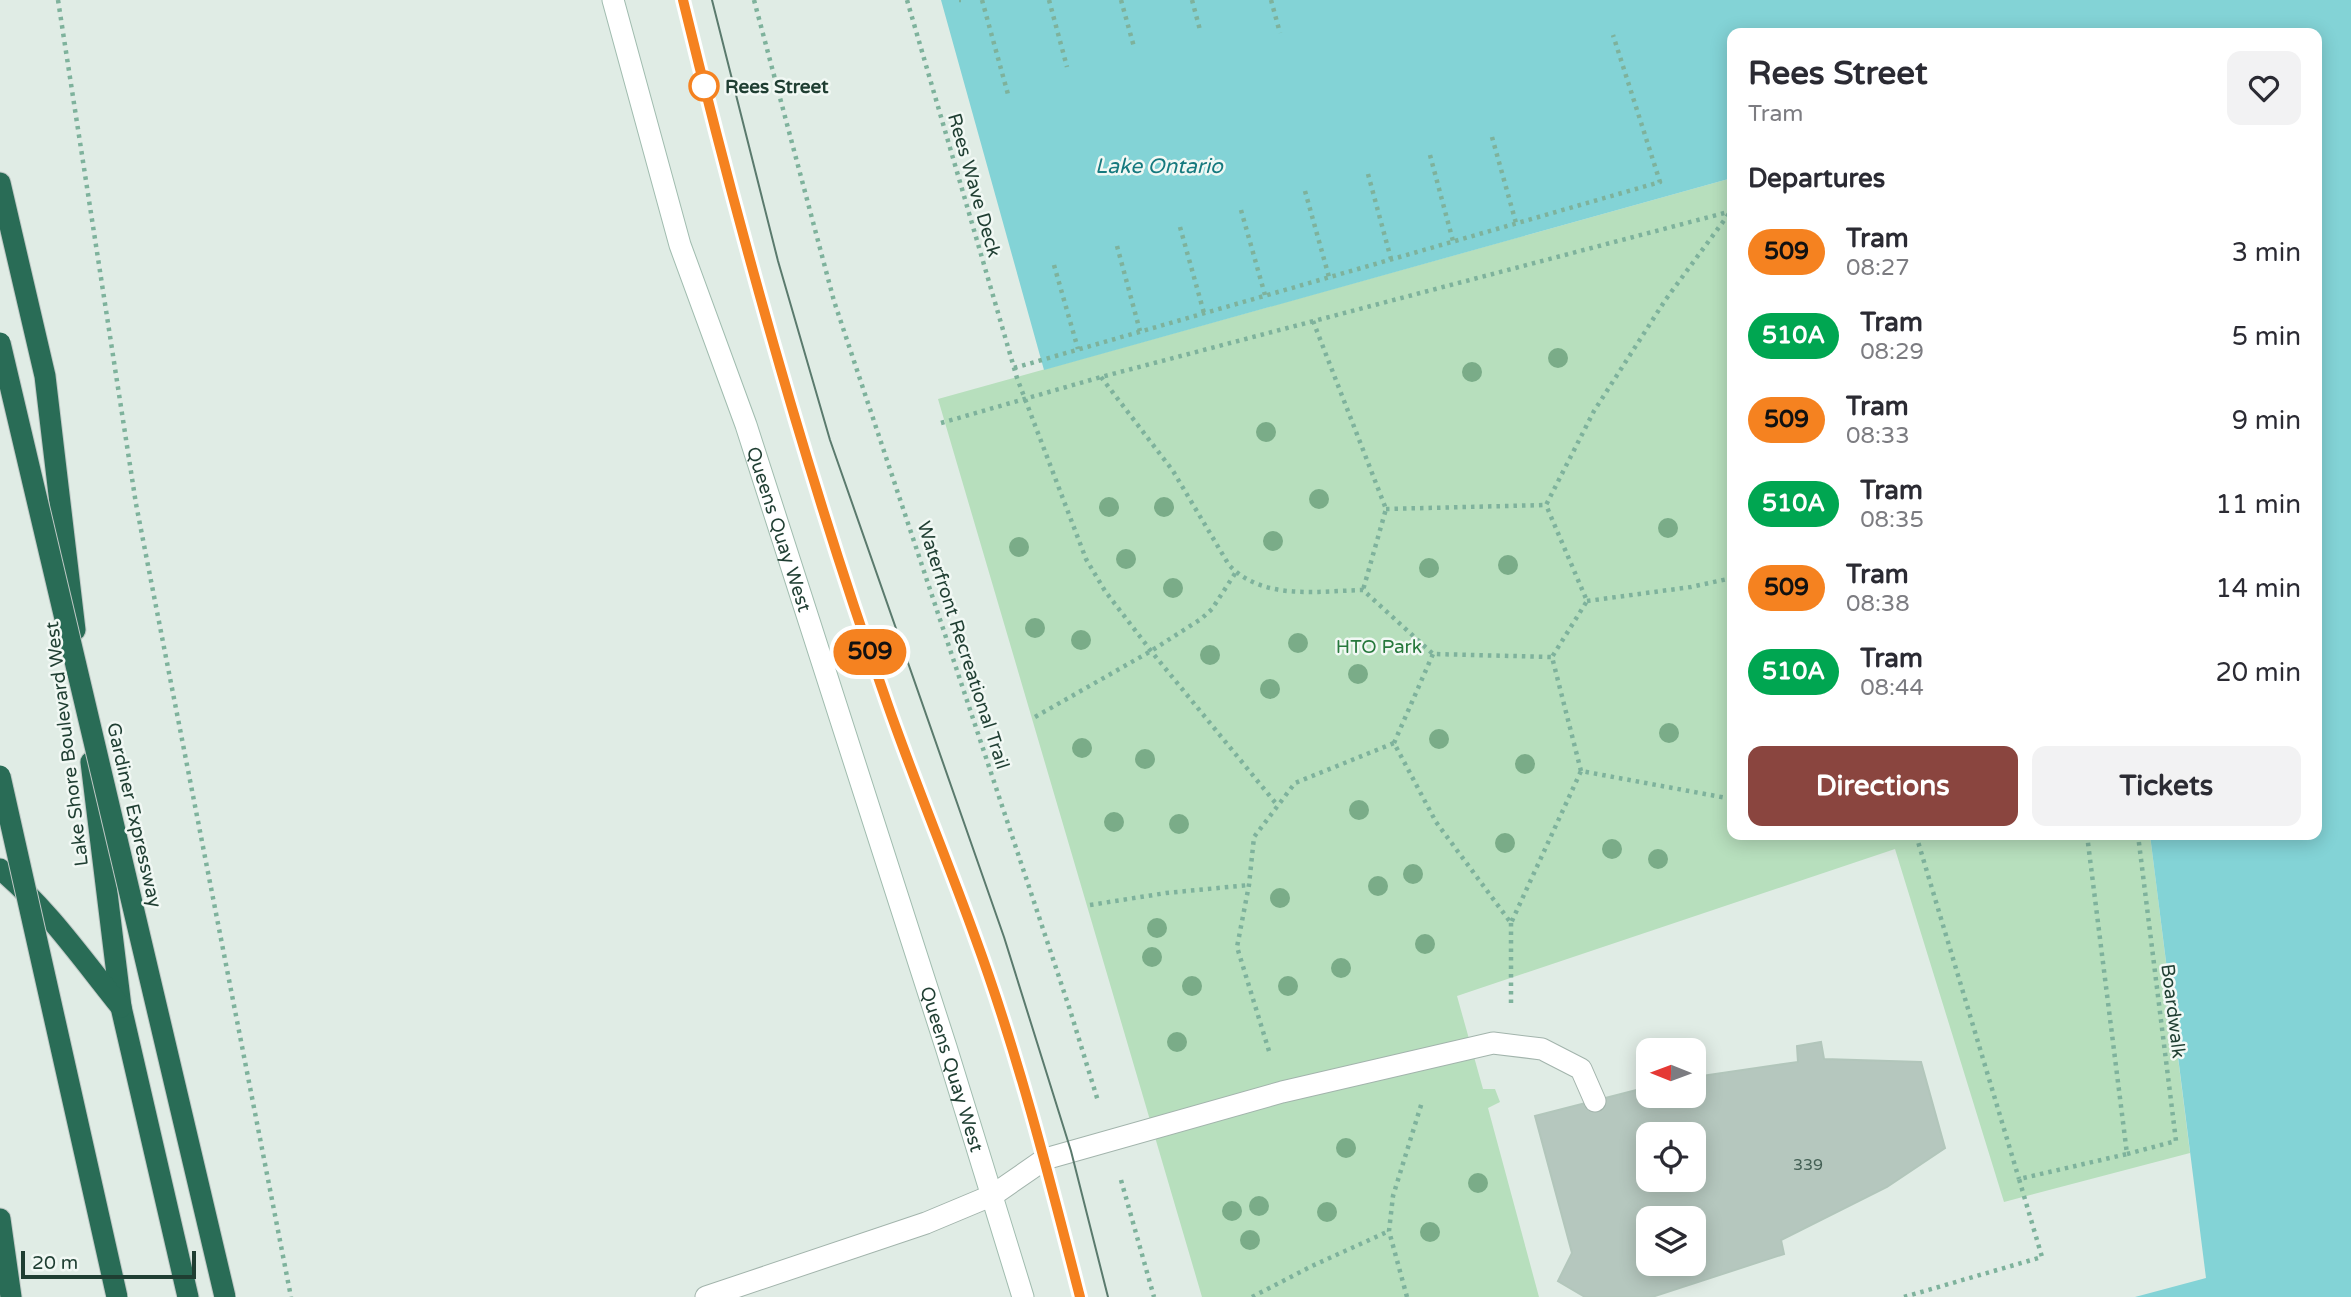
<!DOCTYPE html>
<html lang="en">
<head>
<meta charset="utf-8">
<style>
  body { margin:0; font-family:"Varela Round",sans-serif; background:#f2f2f3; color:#2b2b33; height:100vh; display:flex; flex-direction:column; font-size:26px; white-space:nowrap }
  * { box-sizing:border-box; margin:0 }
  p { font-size:23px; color:#7c7c81 }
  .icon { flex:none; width:38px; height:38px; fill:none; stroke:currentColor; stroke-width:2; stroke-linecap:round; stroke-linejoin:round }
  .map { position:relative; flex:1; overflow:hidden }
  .panel { position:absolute; left:1727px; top:28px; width:595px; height:812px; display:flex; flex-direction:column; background:#fff; border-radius:14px; box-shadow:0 4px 18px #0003 }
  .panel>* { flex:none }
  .badge { padding:0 14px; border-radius:23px; font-size:24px; line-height:46px }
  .needle { width:46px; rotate:271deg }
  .buttons { position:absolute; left:1636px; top:1038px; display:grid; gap:14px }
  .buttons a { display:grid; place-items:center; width:70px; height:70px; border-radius:14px; background:#fff; box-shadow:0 4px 18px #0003; font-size:35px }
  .scale { position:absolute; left:21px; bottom:18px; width:175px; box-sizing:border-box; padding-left:7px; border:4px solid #1f3e32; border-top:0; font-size:19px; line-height:24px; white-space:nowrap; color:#1f3e32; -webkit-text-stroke:5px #f1f8f4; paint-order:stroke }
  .map>.badge { position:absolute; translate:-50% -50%; box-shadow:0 0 0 4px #fff }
  h2 { padding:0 21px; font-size:26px; line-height:63px }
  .round { display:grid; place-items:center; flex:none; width:74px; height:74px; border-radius:14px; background:#f2f2f3 }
  .head { display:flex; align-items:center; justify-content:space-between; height:119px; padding:0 21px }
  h1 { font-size:33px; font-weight:700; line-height:52px }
  .primary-button { display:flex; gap:14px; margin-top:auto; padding:14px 21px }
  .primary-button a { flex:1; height:80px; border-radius:14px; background:#8a453f; color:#fff; font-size:28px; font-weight:700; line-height:80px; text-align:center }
  .primary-button a+a { background:#f2f2f3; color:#2b2b33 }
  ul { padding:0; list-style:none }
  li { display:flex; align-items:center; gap:21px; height:84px; padding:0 21px }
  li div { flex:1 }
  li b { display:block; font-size:26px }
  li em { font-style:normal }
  li .badge { min-width:77px; font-weight:700; text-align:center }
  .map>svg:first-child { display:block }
  .green { fill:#b7dfbd }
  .water { fill:#83d3d6 }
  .building { fill:#b5c7be; stroke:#b2c6bb; stroke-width:2; fill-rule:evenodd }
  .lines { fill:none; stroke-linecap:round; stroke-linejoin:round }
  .lane-casing { stroke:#a2b4ac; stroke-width:23 }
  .secondary-casing { stroke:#a0bcaf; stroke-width:23 }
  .highway-casing { stroke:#c0c9c6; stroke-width:23 }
  .path { stroke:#7eb29c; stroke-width:4.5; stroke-dasharray:3.5 5; stroke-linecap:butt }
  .lane { stroke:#fff; stroke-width:21 }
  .secondary { stroke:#fff; stroke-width:21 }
  .highway { stroke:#296c56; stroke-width:21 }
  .tram { stroke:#5a7a6d; stroke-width:2 }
  .highway-bridge-casing { stroke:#c0c9c6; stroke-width:23; stroke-linecap:butt }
  .highway-bridge { stroke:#296c56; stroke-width:21 }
  .tree { fill:#7aac88 }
  .line-casing { stroke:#fff; stroke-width:16 }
  .line { stroke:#f58220; stroke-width:10 }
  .stop-dot { fill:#fff; stroke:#f58220; stroke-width:3.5 }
  .labels { text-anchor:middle; stroke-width:5; stroke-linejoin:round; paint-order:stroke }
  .number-label { font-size:16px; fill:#446055 }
  .stop-label { font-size:19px; font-weight:bold; fill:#1f3e32; stroke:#f1f8f4; text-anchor:start }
  .street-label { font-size:19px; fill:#1f3e32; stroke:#f1f8f4 }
  .park-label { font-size:19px; fill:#26783c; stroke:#f1f8f4 }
  .water-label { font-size:21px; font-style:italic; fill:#15797e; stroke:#f1f8f4 }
</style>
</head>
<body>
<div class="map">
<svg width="2351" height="1297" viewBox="0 0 2351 1297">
  <rect width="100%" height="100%" fill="#e0ece5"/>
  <polygon class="green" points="1732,178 1732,835 2150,835 2190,1153 2004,1202 1895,849 1457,996 1483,1089 1495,1089 1500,1102 1488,1108 1539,1297 1202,1297 938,399"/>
  <polygon class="water" points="941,0 2351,0 2351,1297 2135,1297 2206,1278 2150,835 2317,835 2317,33 1732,33 1732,178 1044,370"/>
  <path class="building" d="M1821,1042L1824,1059L1921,1062L1945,1148L1887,1187L1781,1240L1784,1254L1652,1297H1585L1558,1281L1572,1253L1535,1116L1648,1087V1096H1694V1077L1798,1062L1797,1046ZM1648,1134H1694V1180H1648ZM1648,1218H1694V1264H1648Z"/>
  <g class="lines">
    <defs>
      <polyline id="lane" points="706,1297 926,1223 993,1195 1045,1159 1282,1092 1493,1043 1542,1049 1581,1069 1595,1101"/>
      <g id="secondary">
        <path id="s1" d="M613,0L680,245L746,425L946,1047L1023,1297"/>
      </g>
      <g id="highway">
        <polyline points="0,183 45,376 75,630"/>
        <polyline points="91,762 121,1007 188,1297"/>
        <path d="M0,869C47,908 83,960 121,1007"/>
        <polyline points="0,1219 11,1297"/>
      </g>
    </defs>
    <use href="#lane" class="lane-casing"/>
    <use href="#secondary" class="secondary-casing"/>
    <use href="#highway" class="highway-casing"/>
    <g class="path">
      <polyline points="58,0 136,504 291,1297"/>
      <polyline points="754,0 834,301 1070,1010 1098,1101"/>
      <polyline points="907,0 1017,378 1086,559 1105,591 1151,651 1278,806"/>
      <polyline points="959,0 961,0"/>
      <polyline points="982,0 1009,98"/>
      <polyline points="1049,0 1067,67"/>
      <polyline points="1121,0 1134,47"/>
      <polyline points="1192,0 1200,30"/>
      <polyline points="1271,0 1280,33"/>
      <polyline points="1492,137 1516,223"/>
      <polyline points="1430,155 1453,241"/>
      <polyline points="1368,174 1391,259"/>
      <polyline points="1305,191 1329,277"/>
      <polyline points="1241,210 1265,295"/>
      <polyline points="1180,227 1204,313"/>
      <polyline points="1117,246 1140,331"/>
      <polyline points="1054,265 1078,349"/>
      <polyline points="1313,321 1386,509 1363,590"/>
      <polyline points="1014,368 1660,182 1613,35"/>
      <path d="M1101,377L1173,471L1229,565C1263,601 1318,591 1363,590L1433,654L1552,657"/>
      <polyline points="941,423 1101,377 1732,211"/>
      <polyline points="1386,509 1546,505"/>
      <polyline points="1587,601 1691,587 1732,578"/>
      <polyline points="1035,717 1151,651 1201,619 1212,609 1236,572"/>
      <polyline points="1394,743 1433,654"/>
      <polyline points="1581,771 1552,657 1587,601 1546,505 1594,411 1666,299 1731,211"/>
      <polyline points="1916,835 2019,1179"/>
      <polyline points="1090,905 1166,893 1249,885"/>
      <polyline points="1511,1003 1511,923"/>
      <polyline points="1269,1051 1237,947 1249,885 1254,837 1295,783 1394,743 1436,822 1511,923 1581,771 1732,799"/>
      <polyline points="2127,1154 2176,1141 2138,835"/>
      <polyline points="1121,1180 1154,1297"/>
      <polyline points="1252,1297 1312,1266 1389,1231"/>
      <polyline points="1407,1297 1389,1231 1393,1196 1422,1102"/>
      <polyline points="1904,1297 2042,1257 2019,1179 2127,1154 2087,835"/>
    </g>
    <use href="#lane" class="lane"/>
    <use href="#secondary" class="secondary"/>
    <use href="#highway" class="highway"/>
    <g class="tram">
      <path d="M684,0C740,234 804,467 884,694C912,776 946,856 975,937C1017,1054 1049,1176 1080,1297"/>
      <polyline points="712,0 778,261 830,440 1004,937 1071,1151 1108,1297"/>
    </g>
    <defs>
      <g id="highway-bridge">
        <polyline points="0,343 225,1297"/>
        <polyline points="0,776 117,1297"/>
      </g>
    </defs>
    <use href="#highway-bridge" class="highway-bridge-casing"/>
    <use href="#highway-bridge" class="highway-bridge"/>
  </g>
  <g class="tree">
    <circle cx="1558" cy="358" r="10"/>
    <circle cx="1472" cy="372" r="10"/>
    <circle cx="1266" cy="432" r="10"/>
    <circle cx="1319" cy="499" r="10"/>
    <circle cx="1109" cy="507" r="10"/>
    <circle cx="1164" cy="507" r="10"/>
    <circle cx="1668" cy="528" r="10"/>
    <circle cx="1273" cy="541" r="10"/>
    <circle cx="1019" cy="547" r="10"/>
    <circle cx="1126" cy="559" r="10"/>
    <circle cx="1508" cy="565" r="10"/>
    <circle cx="1429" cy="568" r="10"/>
    <circle cx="1173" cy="588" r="10"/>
    <circle cx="1035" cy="628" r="10"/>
    <circle cx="1081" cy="640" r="10"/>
    <circle cx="1298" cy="643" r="10"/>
    <circle cx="1210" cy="655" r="10"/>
    <circle cx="1358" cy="674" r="10"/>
    <circle cx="1270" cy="689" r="10"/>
    <circle cx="1669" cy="733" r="10"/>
    <circle cx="1439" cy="739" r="10"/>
    <circle cx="1082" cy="748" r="10"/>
    <circle cx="1145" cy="759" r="10"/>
    <circle cx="1525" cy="764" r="10"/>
    <circle cx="1359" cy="810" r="10"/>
    <circle cx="1114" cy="822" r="10"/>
    <circle cx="1179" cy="824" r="10"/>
    <circle cx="1505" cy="843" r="10"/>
    <circle cx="1612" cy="849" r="10"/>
    <circle cx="1658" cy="859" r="10"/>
    <circle cx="1413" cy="874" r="10"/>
    <circle cx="1378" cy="886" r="10"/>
    <circle cx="1280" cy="898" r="10"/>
    <circle cx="1157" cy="928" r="10"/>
    <circle cx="1425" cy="944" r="10"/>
    <circle cx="1152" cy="957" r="10"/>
    <circle cx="1341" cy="968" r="10"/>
    <circle cx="1192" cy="986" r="10"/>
    <circle cx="1288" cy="986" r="10"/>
    <circle cx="1177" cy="1042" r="10"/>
    <circle cx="1346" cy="1148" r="10"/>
    <circle cx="1478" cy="1183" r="10"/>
    <circle cx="1259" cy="1206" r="10"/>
    <circle cx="1232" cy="1211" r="10"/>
    <circle cx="1327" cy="1212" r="10"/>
    <circle cx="1430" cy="1232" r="10"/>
    <circle cx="1250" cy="1240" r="10"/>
  </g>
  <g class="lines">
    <defs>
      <path id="line" d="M683,0C740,234 804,467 884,694C912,776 946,856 975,937C1018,1054 1049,1176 1080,1297"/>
    </defs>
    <use href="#line" class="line-casing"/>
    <use href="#line" class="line"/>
  </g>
  <circle class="stop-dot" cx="704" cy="86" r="14"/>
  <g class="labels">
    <g class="number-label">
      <text x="1808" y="1170">339</text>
    </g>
    <g class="stop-label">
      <text x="725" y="93">Rees Street</text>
    </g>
    <g class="street-label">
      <text transform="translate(975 185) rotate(74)" y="7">Rees Wave Deck</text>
      <text dy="7" stroke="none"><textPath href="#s1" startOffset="555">Queens Quay West</textPath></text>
      <text transform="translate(964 645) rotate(72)" y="7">Waterfront Recreational Trail</text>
      <text transform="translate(66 744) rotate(-97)" y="7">Lake Shore Boulevard West</text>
      <text transform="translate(135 815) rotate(77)" y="7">Gardiner Expressway</text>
      <text transform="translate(2174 1011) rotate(83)" y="7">Boardwalk</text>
      <text dy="7" stroke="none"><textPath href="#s1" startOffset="1122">Queens Quay West</textPath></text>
    </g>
    <g class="park-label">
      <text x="1379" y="653">HTO Park</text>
    </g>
    <g class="water-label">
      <text x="1159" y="173">Lake Ontario</text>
    </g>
  </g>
</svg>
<div class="buttons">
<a><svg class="needle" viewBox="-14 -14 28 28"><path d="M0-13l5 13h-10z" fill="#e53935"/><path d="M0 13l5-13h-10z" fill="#7c7c81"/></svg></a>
<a><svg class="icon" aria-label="locate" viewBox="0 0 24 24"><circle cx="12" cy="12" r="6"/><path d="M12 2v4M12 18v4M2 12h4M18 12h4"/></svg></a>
<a><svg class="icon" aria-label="layers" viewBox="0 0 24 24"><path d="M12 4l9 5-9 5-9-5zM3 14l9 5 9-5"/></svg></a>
</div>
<div class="scale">20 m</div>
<b class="badge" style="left:870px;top:652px;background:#f58220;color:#111">509</b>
<section class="panel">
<div class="head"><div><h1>Rees Street</h1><p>Tram</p></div><a class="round"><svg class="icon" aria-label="heart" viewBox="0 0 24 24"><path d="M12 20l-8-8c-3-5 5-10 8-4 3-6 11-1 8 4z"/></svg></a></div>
<h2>Departures</h2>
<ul>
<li><span class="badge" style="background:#f58220;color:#111">509</span><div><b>Tram</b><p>08:27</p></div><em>3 min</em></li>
<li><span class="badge" style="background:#00a651;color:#fff">510A</span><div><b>Tram</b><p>08:29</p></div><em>5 min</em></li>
<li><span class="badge" style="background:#f58220;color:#111">509</span><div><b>Tram</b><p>08:33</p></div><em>9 min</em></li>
<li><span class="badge" style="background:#00a651;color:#fff">510A</span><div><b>Tram</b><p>08:35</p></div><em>11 min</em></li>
<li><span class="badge" style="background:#f58220;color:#111">509</span><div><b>Tram</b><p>08:38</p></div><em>14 min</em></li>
<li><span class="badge" style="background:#00a651;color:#fff">510A</span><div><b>Tram</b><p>08:44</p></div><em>20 min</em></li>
</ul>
<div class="primary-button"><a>Directions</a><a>Tickets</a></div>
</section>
</div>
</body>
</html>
